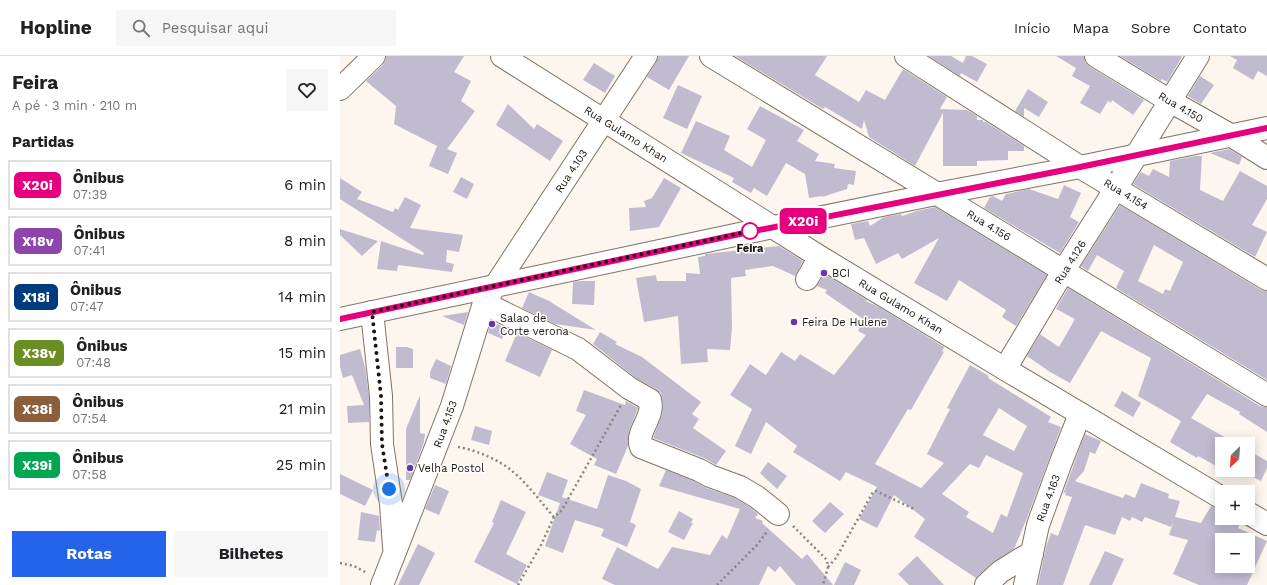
<!DOCTYPE html>
<html lang="pt">
<head>
<meta charset="utf-8">
<style>
  body { margin:0; font-family:"Work Sans",sans-serif; background:#f6f6f6; color:#202124; height:100vh; display:flex; flex-direction:column; font-size:15px; white-space:nowrap }
  * { box-sizing:border-box; margin:0 }
  p { font-size:13px; color:#757577 }
  .icon { flex:none; width:22px; height:22px; fill:none; stroke:currentColor; stroke-width:2; stroke-linecap:round; stroke-linejoin:round }
  .map { position:relative; flex:1; overflow:hidden }
  .drawer { display:flex; flex-direction:column; background:#fff; width:340px }
  .drawer>* { flex:none }
  .badge { padding:0 8px; border-radius:6px; font-size:14px; line-height:26px }
  .needle { width:26px; rotate:205deg }
  .buttons { position:absolute; left:875px; top:381px; display:grid; gap:8px }
  .buttons a { display:grid; place-items:center; width:40px; height:40px; border-radius:0px; background:#fff; box-shadow:0 2px 10px #0003; font-size:20px }
  .you { position:absolute; width:20px; height:20px; margin:-10px; border:3px solid #fff; border-radius:50%; background:#1a73e8; box-shadow:0 0 0 6px #1a73e833 }
  .map>.badge { position:absolute; translate:-50% -50%; box-shadow:0 0 0 2px #fff }
  h2 { padding:0 12px; font-size:15px; line-height:36px }
  .round { display:grid; place-items:center; flex:none; width:42px; height:42px; border-radius:0px; background:#f6f6f6 }
  .headline { display:flex; align-items:center; justify-content:space-between; height:68px; padding:0 12px }
  h1 { font-size:19px; font-weight:700; line-height:30px }
  .action { display:flex; gap:8px; margin-top:auto; padding:8px 12px }
  .action a { flex:1; height:46px; border-radius:0px; background:#2563eb; color:#fff; font-size:16px; font-weight:700; line-height:46px; text-align:center }
  .action a+a { background:#f6f6f6; color:#202124 }
  ul { padding:0; list-style:none }
  li { display:flex; align-items:center; gap:12px; height:50px; margin:0 8px 6px; padding:0 4px; border:2px solid #e0e0e0; border-radius:0px }
  li div { flex:1 }
  li b { display:block; font-size:15px }
  li em { font-style:normal }
  li .badge { min-width:44px; font-weight:700; text-align:center }
  header { display:flex; align-items:center; gap:24px; box-sizing:border-box; height:56px; padding:0 20px; background:#fff; border-bottom:1px solid #e0e0e0 }
  header strong { font-size:19px }
  nav { display:flex; gap:22px; margin-inline-start:auto; font-size:14px }
  .search { width:280px; height:36px; background:#f6f6f6; display:flex; align-items:center; gap:10px; box-sizing:border-box; padding:0 14px; border-radius:0px; color:#757577; font-size:15px }
  main { display:flex; flex:1; min-height:0 }
  .map>svg:first-child { display:block }
  .building { fill:#c1bbd0; fill-rule:evenodd }
  .lines { fill:none; stroke-linecap:round; stroke-linejoin:round }
  .minor-casing { stroke:#827263; stroke-width:24 }
  .major-casing { stroke:#827263; stroke-width:24 }
  .path { stroke:#8a847d; stroke-width:2.5; stroke-dasharray:2 3; stroke-linecap:butt }
  .minor { stroke:#fff; stroke-width:22 }
  .major { stroke:#fff; stroke-width:22 }
  .line-casing { stroke:#fff; stroke-width:9 }
  .line { stroke:#e6007e; stroke-width:6 }
  .walk { stroke:#1b150f; stroke-width:4; stroke-dasharray:0 7.2 }
  .stop-dot { fill:#fff; stroke:#e6007e; stroke-width:2 }
  .poi-dot { fill:#6735ac; stroke:#fff; stroke-width:1.5 }
  .labels { text-anchor:middle; stroke-width:3; stroke-linejoin:round; paint-order:stroke }
  .street-label { font-size:11px; fill:#1b150f; stroke:#fff }
  .stop-label { font-size:11px; font-weight:bold; fill:#1b150f; stroke:#fff }
  .poi-label { font-size:11px; fill:#1b150f; stroke:#fff; text-anchor:start }
</style>
</head>
<body>
<header>
<strong>Hopline</strong>
<div class="search"><svg class="icon" aria-label="search" viewBox="0 0 24 24"><circle cx="10" cy="10" r="6"/><path d="M15 15l6 6"/></svg>Pesquisar aqui</div>
<nav><a>Início</a><a>Mapa</a><a>Sobre</a><a>Contato</a></nav>
</header>
<main>
<section class="drawer">
<div class="headline"><div><h1>Feira</h1><p>A pé · 3 min · 210 m</p></div><a class="round"><svg class="icon" aria-label="heart" viewBox="0 0 24 24"><path d="M12 20l-8-8c-3-5 5-10 8-4 3-6 11-1 8 4z"/></svg></a></div>
<h2>Partidas</h2>
<ul>
<li><span class="badge" style="background:#e6007e;color:#fff">X20i</span><div><b>Ônibus</b><p>07:39</p></div><em>6 min</em></li>
<li><span class="badge" style="background:#8e44ad;color:#fff">X18v</span><div><b>Ônibus</b><p>07:41</p></div><em>8 min</em></li>
<li><span class="badge" style="background:#003b80;color:#fff">X18i</span><div><b>Ônibus</b><p>07:47</p></div><em>14 min</em></li>
<li><span class="badge" style="background:#6b8e23;color:#fff">X38v</span><div><b>Ônibus</b><p>07:48</p></div><em>15 min</em></li>
<li><span class="badge" style="background:#8b5e3c;color:#fff">X38i</span><div><b>Ônibus</b><p>07:54</p></div><em>21 min</em></li>
<li><span class="badge" style="background:#00a651;color:#fff">X39i</span><div><b>Ônibus</b><p>07:58</p></div><em>25 min</em></li>
</ul>
<div class="action"><a>Rotas</a><a>Bilhetes</a></div>
</section>
<div class="map">
<svg width="927" height="529" viewBox="0 0 927 529">
  <rect width="100%" height="100%" fill="#fdf6ef"/>
  <g class="building">
    <polygon points="46,0 124,0 114,16 131,25 121,45 135,55 107,93 117,97 108,118 89,110 97,90 54,68 56,50 26,25 43,9 46,4"/>
    <polygon points="318,0 349,0 329,34 307,21 316,7"/>
    <polygon points="395,0 487,0 475,19 519,46 526,34 545,44 563,13 607,41 600,53 627,54 637,60 637,64 643,64 643,66 646,66 684,90 684,95 668,95 668,104 637,105 637,110 603,110 603,57 575,110 529,81 524,64 522,73 485,51 483,53"/>
    <polygon points="589,0 611,0 623,7 626,0 632,0 647,8 637,26 621,17 620,20"/>
    <polygon points="716,0 744,0 745,6 750,11 804,44 793,59 772,44 771,47 768,45 760,58 740,47 750,30 732,20 736,12"/>
    <polygon points="780,0 842,0 839,6 827,26 822,23 821,25"/>
    <polygon points="890,0 927,0 927,20 918,15 913,24 893,12 897,4"/>
    <polygon points="254,7 275,20 265,37 243,24"/>
    <polygon points="860,20 874,29 861,48 848,40"/>
    <polygon points="338,29 362,40 347,73 323,62"/>
    <polygon points="688,33 708,46 699,61 684,52 684,61 675,55"/>
    <polygon points="168,48 194,73 197,68 223,85 210,105 156,69"/>
    <polygon points="420,50 464,74 457,85 479,98 475,105 495,108 494,112 516,115 514,129 508,128 507,133 482,141 482,140 469,142 465,118 446,107 427,140 414,132 411,137 392,126 394,122 341,97 356,65 390,80 384,94 412,111 426,84 407,73"/>
    <polygon points="889,93 902,101 899,109 870,97"/>
    <polygon points="855,100 862,100 860,134 883,145 900,115 927,130 927,143 912,169 927,176 915,201 793,128 801,116 809,120 813,113 829,121 830,105"/>
    <polygon points="121,121 134,128 127,143 113,136"/>
    <polygon points="0,122 22,136 17,143 53,156 55,152 58,154 65,141 81,149 70,172 123,179 119,196 107,194 106,206 114,208 112,216 58,209 57,215 37,213 41,185 83,199 84,197 0,143"/>
    <polygon points="324,122 341,132 319,171 290,175 289,152 306,151 304,145 312,142"/>
    <polygon points="724,129 741,137 730,161 739,166 720,197 644,152 650,141 653,140 662,145 666,138 689,133 718,143"/>
    <path d="M780,149L921,234L927,235V324L776,232L784,215L757,199L748,215L741,210ZM814,189L843,206L830,235L825,233L823,238L798,225Z"/>
    <polygon points="595,151 707,219 676,270 662,261 666,254 619,224 607,245 574,227 599,182 562,203 558,197 536,208 524,182 515,184 511,168 528,165 530,170 544,161 561,158 562,160 577,155"/>
    <polygon points="0,173 38,185 22,200 0,179"/>
    <polygon points="439,190 463,205 455,220 433,210 405,214 406,220 391,222 392,271 390,294 367,293 368,306 341,308 338,260 304,266 296,222 316,219 317,225 346,225 346,217 360,218 358,201 365,200 365,198"/>
    <path d="M484,218L527,244L526,245L539,251L604,291L602,295L604,296L571,354L568,353L535,408L581,432L604,407L587,398L610,353L607,352L630,309L649,320L648,322L711,361L708,366L721,371L687,462L674,493L652,507L636,522L574,481L585,463L554,439L537,472L519,463L537,431L506,416L500,425L453,396L457,390L426,366L411,398L395,390L412,353L390,339L410,308L426,319L441,296L455,305L460,298L494,319L526,279L518,275L523,263L485,237L487,234L477,230ZM659,352L687,370L674,395L643,379ZM646,399L683,417L667,461L661,458L653,477L626,461L629,456L602,438L630,408L639,412Z"/>
    <polygon points="240,225 255,225 254,249 232,248 233,226"/>
    <polygon points="728,232 920,350 927,351 927,376 899,358 900,356 867,338 851,362 897,388 882,388 882,413 858,400 857,402 830,386 841,365 798,340 811,302 761,275 730,327 710,316 687,300 700,278 719,291 735,263 716,253"/>
    <polygon points="189,236 209,245 256,274 215,268 182,252"/>
    <polygon points="128,256 124,269 102,260"/>
    <polygon points="151,265 166,272 162,283 148,277"/>
    <polygon points="260,276 277,286 275,288 302,301 361,346 352,358 359,363 353,372 386,395 376,409 364,402 313,382 322,359 323,349 321,337 316,333 296,322 253,288"/>
    <polygon points="177,277 212,294 200,321 165,305"/>
    <polygon points="56,291 67,291 73,293 73,312 56,312"/>
    <polygon points="20,293 25,311 29,341 29,366 8,367 7,350 24,349 12,319 3,322 0,311 0,299"/>
    <polygon points="96,303 111,310 106,328 90,322 90,316"/>
    <polygon points="244,334 285,349 286,345 298,352 289,375 288,390 276,418 254,409 257,403 230,388 246,359 236,355"/>
    <polygon points="782,335 801,347 793,361 774,350"/>
    <polygon points="80,339 80,377 85,378 84,386 70,424 66,424 66,373"/>
    <polygon points="135,370 152,375 149,389 131,384"/>
    <path d="M745,378L761,385L755,398L750,396L744,415L735,425L783,442L785,438L795,442L801,427L829,438L828,442L840,445L835,461L861,467L871,450L882,456V462H892L900,467L898,472L927,485L907,529H859L833,518L848,484L829,479L834,464L831,471L805,461L802,466L792,461L790,465L782,461L775,479L745,469L723,529H698L706,491L711,477L718,480L732,441L725,439L726,436L723,438ZM882,484H908V510H882Z"/>
    <polygon points="908,394 927,405 927,412 921,425 898,414 908,414"/>
    <polygon points="428,406 447,420 437,433 420,417"/>
    <polygon points="326,414 354,425 366,432 395,442 410,451 418,458 415,462 423,465 422,467 462,503 467,498 493,529 456,529 440,510 435,516 428,510 419,529 275,529 262,523 277,491 318,513 332,491 370,499 382,479 387,483 400,453 319,430"/>
    <polygon points="207,416 228,424 222,441 257,453 268,419 286,425 301,433 290,466 296,469 287,491 261,480 264,473 235,464 223,497 205,490 220,447 198,439"/>
    <polygon points="0,418 33,434 25,450 0,438"/>
    <polygon points="95,429 109,435 99,459 85,453"/>
    <polygon points="161,444 186,456 166,498 187,509 177,528 134,506 154,467 152,466"/>
    <polygon points="490,446 504,458 485,477 472,465"/>
    <polygon points="339,455 353,463 351,467 353,467 344,484 328,476"/>
    <polygon points="21,456 39,460 40,475 37,474 35,486 18,484"/>
    <polygon points="78,488 95,497 79,529 58,529"/>
    <polygon points="765,495 784,503 772,529 749,529"/>
    <polygon points="577,500 604,529 569,529 558,518"/>
    <polygon points="505,506 521,514 514,529 494,529"/>
  </g>
  <g class="lines">
    <defs>
      <g id="minor">
        <polyline points="162,0 480,201 665,313 882,442"/>
        <path d="M371,0C556,113 742,225 927,339"/>
        <polyline points="566,0 740,111 927,223"/>
        <polyline points="756,0 830,45 892,80 927,102"/>
        <polyline points="0,33 34,0"/>
        <polyline points="467,223 480,201"/>
        <path d="M144,247L238,293L289,332L310,344C315,362 295,375 301,391L359,414L370,420L400,431L417,441L438,458"/>
        <polyline points="32,256 41,340 42,388 51,448 54,491"/>
        <polyline points="665,313 724,214 776,132 858,0"/>
        <polyline points="908,457 927,468"/>
        <polyline points="42,529 112,350 144,247 306,0"/>
        <polyline points="646,529 660,516 684,501 692,498"/>
        <polyline points="685,529 698,469 721,406 740,358"/>
      </g>
      <polyline id="major" points="0,263 409,176 596,138 740,111 927,72"/>
    </defs>
    <use href="#minor" class="minor-casing"/>
    <use href="#major" class="major-casing"/>
    <g class="path">
      <path d="M118,391C135,394 152,401 167,411C185,424 199,444 214,461"/>
      <polyline points="453,470 487,504 488,511 483,529"/>
      <polyline points="0,507 14,510 27,517"/>
      <polyline points="488,511 496,502 533,436 536,435 574,453"/>
      <polyline points="178,529 201,489 214,461 222,454 281,349"/>
      <polyline points="377,529 417,489 428,474"/>
    </g>
    <use href="#minor" class="minor"/>
    <use href="#major" class="major"/>
  </g>
  <g class="lines">
    <defs>
      <polyline id="line" points="0,263 409,176 740,111 927,72"/>
    </defs>
    <use href="#line" class="line-casing"/>
    <use href="#line" class="line"/>
    <polyline class="walk" points="49,433 42,388 41,340 32,256 410,175"/>
  </g>
  <circle class="stop-dot" cx="410" cy="175" r="8"/>
  <g class="poi-dot">
    <circle cx="484" cy="217" r="4"/>
    <circle cx="454" cy="266" r="4"/>
    <circle cx="152" cy="268" r="4"/>
    <circle cx="70" cy="412" r="4"/>
  </g>
  <g class="labels">
    <g class="street-label">
      <text transform="translate(841 51) rotate(30)" y="4">Rua 4.150</text>
      <text transform="translate(286 78) rotate(32)" y="4">Rua Gulamo Khan</text>
      <text transform="translate(231 115) rotate(-57)" y="4">Rua 4.103</text>
      <text transform="translate(786 138) rotate(31)" y="4">Rua 4.154</text>
      <text transform="translate(649 169) rotate(31)" y="4">Rua 4.156</text>
      <text transform="translate(730 206) rotate(-58)" y="4">Rua 4.126</text>
      <text transform="translate(561 250) rotate(31)" y="4">Rua Gulamo Khan</text>
      <text transform="translate(105 368) rotate(-70)" y="4">Rua 4.153</text>
      <text transform="translate(708 442) rotate(-70)" y="4">Rua 4.163</text>
    </g>
    <g class="stop-label">
      <text x="410" y="196">Feira</text>
    </g>
    <g class="poi-label">
      <text x="492" y="221">BCI</text>
      <text x="160" y="266">Salao de<tspan x="160" dy="13">Corte verona</tspan></text>
      <text x="462" y="270">Feira De Hulene</text>
      <text x="78" y="416">Velha Postol</text>
    </g>
  </g>
</svg>
<div class="buttons">
<a><svg class="needle" viewBox="-14 -14 28 28"><path d="M0-13l5 13h-10z" fill="#e53935"/><path d="M0 13l5-13h-10z" fill="#757577"/></svg></a>
<a>+</a>
<a>−</a>
</div>
<div class="you" style="left:49px;top:433px"></div>
<b class="badge" style="left:463px;top:165px;background:#e6007e;color:#fff">X20i</b>
</div>
</main>
</body>
</html>
